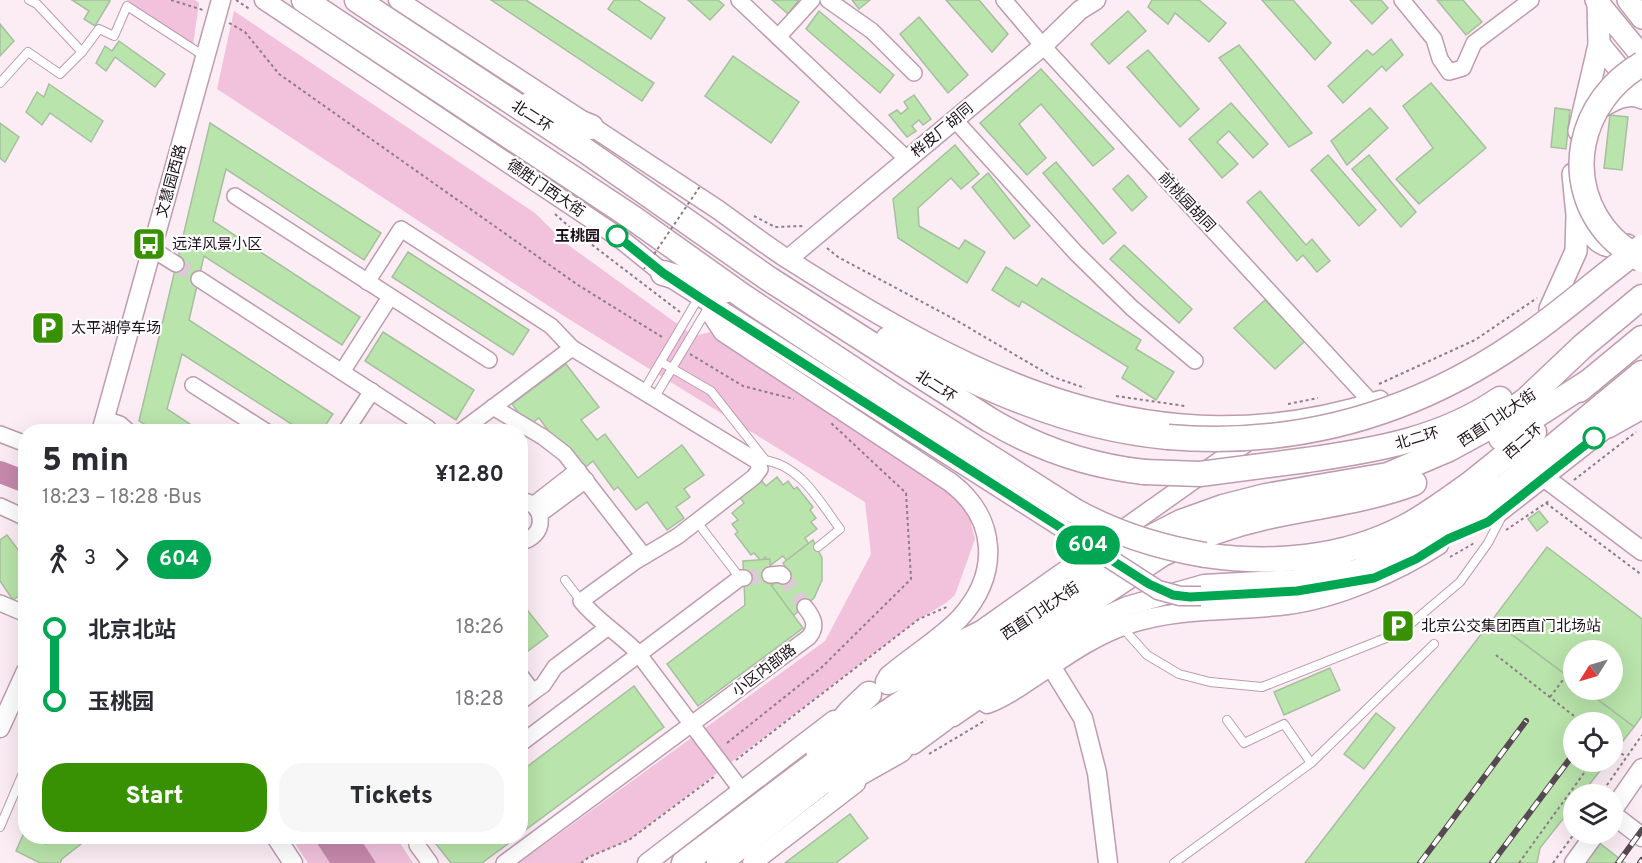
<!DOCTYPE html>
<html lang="en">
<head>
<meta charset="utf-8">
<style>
  body { margin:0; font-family:Overpass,"Noto Sans SC",sans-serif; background:#f7f7f7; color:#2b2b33; height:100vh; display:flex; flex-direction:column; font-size:22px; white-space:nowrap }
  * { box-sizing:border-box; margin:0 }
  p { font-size:20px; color:#7c7c81 }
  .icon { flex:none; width:33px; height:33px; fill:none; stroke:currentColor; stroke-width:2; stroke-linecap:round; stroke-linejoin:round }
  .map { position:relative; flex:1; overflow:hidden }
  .sheet { position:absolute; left:18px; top:424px; width:510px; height:420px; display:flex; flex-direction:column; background:#fff; border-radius:24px; box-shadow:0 6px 24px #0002 }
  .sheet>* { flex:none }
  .badge { padding:0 12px; border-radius:20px; font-size:21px; line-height:39px }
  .needle { width:39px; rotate:233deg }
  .tools { position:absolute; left:1563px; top:640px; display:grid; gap:12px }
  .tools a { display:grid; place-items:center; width:60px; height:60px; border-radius:50%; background:#fff; box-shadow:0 6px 24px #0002; font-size:30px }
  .map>.badge { position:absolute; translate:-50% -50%; box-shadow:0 0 0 3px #fff }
  .legs { display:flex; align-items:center; gap:9px; height:66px; padding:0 24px; font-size:20px }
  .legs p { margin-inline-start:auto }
  .overview { display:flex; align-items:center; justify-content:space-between; height:102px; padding:0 24px }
  h1 { font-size:33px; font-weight:800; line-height:45px }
  .button { display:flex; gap:12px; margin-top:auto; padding:12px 24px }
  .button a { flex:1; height:69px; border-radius:24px; background:#389102; color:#fff; font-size:24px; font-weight:800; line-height:69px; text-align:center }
  .button a+a { background:#f7f7f7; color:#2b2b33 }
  ul { padding:0 24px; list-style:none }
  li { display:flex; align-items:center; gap:21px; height:72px; font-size:22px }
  li i { display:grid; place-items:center; width:9px; height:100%; margin:0 8px; background:currentColor }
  li i::after { content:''; width:15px; height:15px; margin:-8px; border:4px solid; border-radius:50%; background:#fff }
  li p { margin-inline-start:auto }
  li:first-child i { background:linear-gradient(#0000 50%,currentColor 0) }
  li:last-child i { background:linear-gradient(currentColor 50%,#0000 0) }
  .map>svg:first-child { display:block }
  .green { fill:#f2c1dc }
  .water { fill:#c689ac }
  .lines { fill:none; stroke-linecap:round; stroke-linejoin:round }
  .river { stroke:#c689ac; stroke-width:22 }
  .building { fill:#b9e4ab; stroke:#a7bfa0; stroke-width:1.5 }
  .minor-tunnel { stroke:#dbccd4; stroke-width:15; stroke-dasharray:15 8; stroke-linecap:butt }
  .service-casing { stroke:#be9baf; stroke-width:10 }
  .minor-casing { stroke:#be9baf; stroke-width:18 }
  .tertiary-casing { stroke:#be9baf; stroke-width:21 }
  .secondary-casing { stroke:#be9baf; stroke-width:24 }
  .trunk-casing { stroke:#be9baf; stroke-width:27 }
  .path { stroke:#8c7e86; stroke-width:2; stroke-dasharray:3 3; stroke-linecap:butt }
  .service { stroke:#fff; stroke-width:8 }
  .minor { stroke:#fff; stroke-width:15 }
  .tertiary { stroke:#fff; stroke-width:18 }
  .secondary { stroke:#fff; stroke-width:21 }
  .trunk { stroke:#fff; stroke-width:24 }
  .rail-casing { stroke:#574951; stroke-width:6 }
  .rail { stroke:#fff; stroke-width:4; stroke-dasharray:11; stroke-linecap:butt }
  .tertiary-bridge-casing { stroke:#be9baf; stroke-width:21; stroke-linecap:butt }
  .trunk-bridge-casing { stroke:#be9baf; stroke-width:27; stroke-linecap:butt }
  .path-bridge { stroke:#8c7e86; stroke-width:2; stroke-dasharray:3 3; stroke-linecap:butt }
  .tertiary-bridge { stroke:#fff; stroke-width:18 }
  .trunk-bridge { stroke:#fff; stroke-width:24 }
  .line-1-casing { stroke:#fff; stroke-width:14 }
  .line-1 { stroke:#00a651; stroke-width:9 }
  .stop-1-dot { fill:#fff; stroke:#00a651; stroke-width:3 }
  .labels { text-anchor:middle; stroke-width:4.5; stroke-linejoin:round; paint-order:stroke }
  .street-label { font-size:15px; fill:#1e1119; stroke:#fff }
  .stop-label { font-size:15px; font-weight:bold; fill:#1e1119; stroke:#fff; text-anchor:end }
  .poi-label { font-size:15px; fill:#1e1119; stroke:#fff; text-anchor:start }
</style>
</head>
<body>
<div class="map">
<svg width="1642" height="863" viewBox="0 0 1642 863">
  <rect width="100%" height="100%" fill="#fcedf5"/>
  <g class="green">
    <polygon points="126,0 195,0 199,3 193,45"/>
    <polygon points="234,11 535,213 564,242 694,336 715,331 950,488 968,512 975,539 955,595 946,603 919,619 629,840 589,857 581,863 519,863 825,641 871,554 865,502 567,318 217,89"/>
    <polygon points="291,837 396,837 413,863 308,863"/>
  </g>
  <polygon class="water" points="313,837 359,837 376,863 330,863"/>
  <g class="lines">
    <polyline class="river" points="0,472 26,482"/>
  </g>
  <g class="building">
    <polygon points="72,0 108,0 110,1 95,26 84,19 89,11"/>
    <polygon points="491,0 526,0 654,83 642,101"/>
    <polygon points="614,0 638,0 665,18 651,39 608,9"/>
    <polygon points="688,0 718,0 724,5 710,20"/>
    <polygon points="772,0 799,0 788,14"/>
    <polygon points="852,0 870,0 859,9"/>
    <polygon points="946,0 979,0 1008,34 992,52"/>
    <polygon points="1152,0 1199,0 1226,23 1209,42 1175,13 1168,24 1148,7"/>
    <polygon points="1262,0 1293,0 1331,43 1315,60"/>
    <polygon points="1350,0 1381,0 1388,8 1372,24"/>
    <polygon points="1437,0 1463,0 1482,22 1466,35"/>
    <polygon points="819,11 894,75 880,93 806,29"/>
    <polygon points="1128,11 1146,31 1109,64 1091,44"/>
    <polygon points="919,17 968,75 948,93 900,34"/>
    <polygon points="0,24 14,41 0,56"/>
    <polygon points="1391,39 1403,55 1386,71 1382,66 1343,103 1328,86 1367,50 1373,55"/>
    <polygon points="119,41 165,74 155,87 115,57 106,71 96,63 105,46 112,51"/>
    <polygon points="1239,45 1312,133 1289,147 1219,58"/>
    <polygon points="1148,50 1199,109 1180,127 1127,67"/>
    <polygon points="733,56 799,102 771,143 705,96"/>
    <polygon points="1041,69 1114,149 1093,166 1041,104 1019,124 1046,158 1027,175 980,123"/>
    <polygon points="1431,83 1486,148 1419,204 1396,179 1433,148 1403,106"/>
    <polygon points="49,84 103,121 91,142 50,113 42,125 26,112 37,92 44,97"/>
    <polygon points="914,95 931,119 923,125 919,120 912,126 916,131 907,137 889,115 897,110 901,114 908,108 904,102"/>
    <polygon points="1231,103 1268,144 1253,158 1229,131 1217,142 1238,164 1222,178 1189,139"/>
    <polygon points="1370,108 1388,128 1347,165 1331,141"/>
    <polygon points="1555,108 1570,110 1566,149 1551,147"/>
    <polygon points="1610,115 1628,117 1622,170 1604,168"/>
    <polygon points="0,123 19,137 5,162 0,158"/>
    <polygon points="210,123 381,233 364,260 226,169 213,221 360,317 342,345 204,256 189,320 333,414 321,432 304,432 182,354 167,409 202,432 156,432 139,421"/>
    <polygon points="955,145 979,174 961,189 951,178 918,208 919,226 959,249 965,240 985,252 967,283 898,238 893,199"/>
    <polygon points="1328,155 1376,210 1359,226 1311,170"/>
    <polygon points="1369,155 1416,212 1401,227 1352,169"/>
    <polygon points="1056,162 1116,233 1103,244 1043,173"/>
    <polygon points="988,173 1030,226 1014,239 972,187"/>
    <polygon points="1128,175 1147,197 1132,211 1113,189"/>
    <polygon points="1260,191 1306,245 1312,239 1330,261 1317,272 1303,255 1297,261 1247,202"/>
    <polygon points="1124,245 1192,309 1179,323 1110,259"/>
    <polygon points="408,252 529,330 513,355 392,277"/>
    <polygon points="1006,267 1037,286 1042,278 1141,340 1136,349 1174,372 1156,400 1122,378 1128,367 1022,301 1019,307 992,290"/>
    <polygon points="1265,300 1305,341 1275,369 1234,328"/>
    <polygon points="383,332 474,390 456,420 365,361"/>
    <polygon points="566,364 599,407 581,420 597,440 605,434 638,478 682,445 704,475 684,489 690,497 676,507 684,518 667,530 647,502 636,510 618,487 614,490 593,461 582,470 559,445 539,418 528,426 512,404"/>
    <polygon points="777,477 783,485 788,481 794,489 797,487 813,507 810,510 816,518 811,522 817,529 805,538 809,544 787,561 783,556 771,565 765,557 761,561 754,553 751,555 735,534 738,532 732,524 738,520 732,513 744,503 740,498 762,481 766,486"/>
    <polygon points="1539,511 1548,522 1537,531 1528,519"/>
    <polygon points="7,535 22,555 26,552 26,577 22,579 26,583 26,591 13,600 0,581 0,540"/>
    <polygon points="813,540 822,558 822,580 814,598 793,616 771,586 783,576 786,568 783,563"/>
    <polygon points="1547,547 1642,619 1642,716 1634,727 1585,690 1612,690 1612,651 1574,651 1574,681 1492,620"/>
    <polygon points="770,559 771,585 803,628 698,706 667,664 745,605 743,561"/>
    <polygon points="520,601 548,636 520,657"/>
    <polygon points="1492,620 1574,681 1574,690 1585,690 1634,727 1612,755 1612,723 1574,723 1574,762 1607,762 1581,795 1574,795 1574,805 1540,848 1537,863 1305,863"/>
    <polygon points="1330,668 1340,690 1284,715 1274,692"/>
    <polygon points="634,686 664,727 520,834 520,772"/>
    <polygon points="1376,713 1395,728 1364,769 1344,754"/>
    <polygon points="850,814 868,838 836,863 785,863"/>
    <polygon points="1588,834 1625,863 1567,863"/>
    <polygon points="23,835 46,844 58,837 90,837 62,859 60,863 40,863 16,851"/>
    <polygon points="435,837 517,837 482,863 451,863 432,839"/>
  </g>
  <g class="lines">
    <g class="minor-tunnel">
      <polyline points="176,264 199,279"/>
      <polyline points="783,576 805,607"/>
      <polyline points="744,578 770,575"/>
    </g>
    <defs>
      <g id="service">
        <polyline points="29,0 37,4 82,52 99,29 114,36 127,6 204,56"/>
        <polyline points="0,83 28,52 60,74 82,52"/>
        <polyline points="661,362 711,391 766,461"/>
        <polyline points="644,390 699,297"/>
        <polyline points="655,397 708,308"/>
        <path d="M763,460C800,464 820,502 840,529L818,547"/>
        <polyline points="697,522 740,578"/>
        <polyline points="565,580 581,601"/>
        <polyline points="1122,627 1147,655 1179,674 1210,682 1262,687 1401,632 1460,582 1488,543 1502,516"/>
        <polyline points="1311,763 1434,644"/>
        <polyline points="0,827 26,766"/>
        <polyline points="1174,863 1311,763 1284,724 1244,743 1227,720"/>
      </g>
      <g id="minor">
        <polyline points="739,0 907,159"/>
        <polyline points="828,0 872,31 914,73"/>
        <polyline points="1004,0 1043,46 1372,403"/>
        <polyline points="1402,0 1434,39 1440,59 1449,72 1463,68 1474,43 1531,0"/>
        <polyline points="778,37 812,0"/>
        <polyline points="954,119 1076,253 1132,308 1195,361"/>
        <polyline points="235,196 489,360"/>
        <polyline points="152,249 176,264"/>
        <polyline points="199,279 428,428"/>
        <polyline points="367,282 401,229 551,326 572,348"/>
        <polyline points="342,372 390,297"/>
        <polyline points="193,385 267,432"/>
        <polyline points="493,407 543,437 565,454 644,556"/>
        <polyline points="105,419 120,424 129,432"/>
        <polyline points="345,432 372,391"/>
        <path d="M460,432L572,348L757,461L760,469L754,477L678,536L636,561L581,601C598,622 619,633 637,652L742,791"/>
        <polyline points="0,434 26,444"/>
        <path d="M520,500C547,503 547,538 520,542"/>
        <polyline points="533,505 578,470"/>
        <polyline points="0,506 26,518"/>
        <polyline points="540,514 586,480"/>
        <polyline points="770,575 781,574 783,576"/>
        <polyline points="0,603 26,614"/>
        <polyline points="520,675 533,692 520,702"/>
        <polyline points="533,692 543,685 555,667 607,628"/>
        <polyline points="520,744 740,578 744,578"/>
        <polyline points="416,837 417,845 430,863"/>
        <path d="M504,863L809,637C818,626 813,617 805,607"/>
      </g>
      <g id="tertiary">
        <polyline points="264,0 617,236 663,273 1062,528"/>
        <path d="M398,0C504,69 611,139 717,209C741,226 764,244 789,260C975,379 1154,472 1380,400"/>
        <polyline points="788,259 1043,46 1080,10 1096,0"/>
        <path d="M711,304L713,317L723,332L950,482C998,518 1000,574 960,618C939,640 911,656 888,676"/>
        <polyline points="101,432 221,0"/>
        <polyline points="1545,478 1642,551"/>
        <polyline points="929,656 981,630 1254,437"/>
        <polyline points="1051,666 1083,718 1097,773 1108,863"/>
        <path d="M987,704C1003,699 1016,689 1030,680C1062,659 1092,636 1129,624C1180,607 1234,612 1287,605C1336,599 1398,572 1439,545"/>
        <polyline points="953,717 1074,634 1098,619 1127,606 1204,584 1296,579 1356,569 1400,552 1449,525 1497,514 1626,413 1642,394"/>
        <polyline points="0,728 26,671"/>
        <polyline points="1612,811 1642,768"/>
        <polyline points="1612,814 1642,837"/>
        <polyline points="276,837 293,863"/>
        <polyline points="647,863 834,720"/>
        <polyline points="752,863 856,783"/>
        <polyline points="1574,863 1595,834"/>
      </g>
      <g id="secondary">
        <polyline points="1596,0 1642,56"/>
        <polyline points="1628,0 1642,18"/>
        <polyline points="1599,44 1635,88"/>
        <path d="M1596,110C1609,102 1627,90 1642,98"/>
        <polyline points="1579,131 1599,45 1598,2"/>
        <path d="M1583,208C1588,234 1598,252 1627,245"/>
        <polyline points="1550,309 1576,251 1577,215 1573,174"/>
        <polyline points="1608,427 1642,408"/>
      </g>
      <g id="trunk">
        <polyline points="304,0 633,218 744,297 892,395 1073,510"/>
        <path d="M357,0L586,151L769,279L990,420C1037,448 1090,466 1144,472"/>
        <polyline points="532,103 591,127"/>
        <polyline points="663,273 724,291"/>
        <path d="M888,339C979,386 1066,428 1168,437"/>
        <polyline points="1579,390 1642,338"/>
        <polyline points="1501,438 1590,381"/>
        <path d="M1307,460C1376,450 1442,439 1500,399"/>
        <polyline points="1445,528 1507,485 1642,373"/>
        <path d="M1205,555C1273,565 1344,559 1405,527C1428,515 1449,499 1470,484C1491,467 1513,450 1534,432"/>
        <polyline points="888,682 913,671 962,655"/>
        <polyline points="912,742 942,720 962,703"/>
        <polyline points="818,750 851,711 869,694"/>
        <polyline points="838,785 900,750"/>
        <polyline points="684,863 852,736 1146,540 1181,522 1223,507 1266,496 1388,475 1449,449 1484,430 1526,400 1583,346 1642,297"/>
        <path d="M719,863L841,767L1162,554C1195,538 1230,525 1266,517C1316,506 1366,501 1414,483"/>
      </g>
    </defs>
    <use href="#service" class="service-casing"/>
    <use href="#minor" class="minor-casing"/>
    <use href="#tertiary" class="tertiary-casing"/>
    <use href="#secondary" class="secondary-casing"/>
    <use href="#trunk" class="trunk-casing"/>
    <g class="path">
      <polyline points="171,0 203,10"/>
      <polyline points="236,0 251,10"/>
      <polyline points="229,23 245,32 279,74 578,285 662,337"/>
      <polyline points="555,214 574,231 680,312"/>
      <polyline points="754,216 775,227 803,226"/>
      <polyline points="827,248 838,257 954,319 1053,377 1085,388"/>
      <polyline points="690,354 743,386 794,399"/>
      <polyline points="1379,384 1475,340 1537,298"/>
      <polyline points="1116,396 1185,406"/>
      <polyline points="1288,404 1318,398"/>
      <polyline points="1574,480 1636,432"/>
      <polyline points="1546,503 1642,575"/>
      <polyline points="1506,530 1549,501"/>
      <polyline points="1450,557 1476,542"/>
      <polyline points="1496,655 1583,723"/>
      <polyline points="1550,697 1566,676"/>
      <polyline points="727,743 821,668 911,579 906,493 830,422"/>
      <polyline points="1612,746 1626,757"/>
      <polyline points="929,754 986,720"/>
      <polyline points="736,760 919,619 949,606"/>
      <polyline points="1600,795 1642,735"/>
      <polyline points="581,863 589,857 629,840 715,776"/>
      <polyline points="1519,863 1592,762"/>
      <polyline points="1553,863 1574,834"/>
    </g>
    <use href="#service" class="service"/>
    <use href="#minor" class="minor"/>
    <use href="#tertiary" class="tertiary"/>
    <use href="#secondary" class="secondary"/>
    <use href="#trunk" class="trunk"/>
    <defs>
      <g id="rail">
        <polyline points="1420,863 1526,721"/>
        <polyline points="1492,863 1572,756"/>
        <polyline points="1618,863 1642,830"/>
        <polyline points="1640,863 1642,860"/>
      </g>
    </defs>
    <use href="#rail" class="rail-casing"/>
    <use href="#rail" class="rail"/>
    <defs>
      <polyline id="tertiary-bridge" points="1062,528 1158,590 1180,596 1201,596"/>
      <g id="trunk-bridge">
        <path d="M1642,64C1579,100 1559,183 1612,238C1621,247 1632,254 1642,260"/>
        <path d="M1168,437C1301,448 1419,413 1527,336C1567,308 1603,275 1642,247"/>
        <polyline points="1144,472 1200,474 1307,460"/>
        <path d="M1073,510C1114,533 1158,547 1205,555"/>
      </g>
    </defs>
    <use href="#tertiary-bridge" class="tertiary-bridge-casing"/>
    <use href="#trunk-bridge" class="trunk-bridge-casing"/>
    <polyline class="path-bridge" points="644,269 701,185"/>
    <use href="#tertiary-bridge" class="tertiary-bridge"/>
    <use href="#trunk-bridge" class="trunk-bridge"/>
  </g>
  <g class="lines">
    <defs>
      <polyline id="line-1" points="617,236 663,273 699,297 1149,584 1173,595 1190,597 1297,591 1374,578 1416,559 1448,539 1488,522 1594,438"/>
    </defs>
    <use href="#line-1" class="line-1-casing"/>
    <use href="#line-1" class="line-1"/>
  </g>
  <defs>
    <symbol id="bus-square" viewBox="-11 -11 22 22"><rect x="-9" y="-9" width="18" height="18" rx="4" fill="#389102" stroke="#fff"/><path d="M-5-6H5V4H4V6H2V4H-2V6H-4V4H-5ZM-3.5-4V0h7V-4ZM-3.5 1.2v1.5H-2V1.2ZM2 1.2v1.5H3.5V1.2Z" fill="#fff"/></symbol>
    <symbol id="parking-square" viewBox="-11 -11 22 22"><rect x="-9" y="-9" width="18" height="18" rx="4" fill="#389102" stroke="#fff"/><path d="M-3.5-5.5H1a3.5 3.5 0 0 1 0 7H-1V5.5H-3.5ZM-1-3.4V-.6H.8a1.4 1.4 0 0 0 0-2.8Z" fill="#fff"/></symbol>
  </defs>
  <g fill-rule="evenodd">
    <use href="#bus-square" x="130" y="225" width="38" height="38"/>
    <use href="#parking-square" x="29" y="309" width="38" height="38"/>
    <use href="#parking-square" x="1379" y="607" width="38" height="38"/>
  </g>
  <g class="stop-1-dot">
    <circle cx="617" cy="236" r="10"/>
    <circle cx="1594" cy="438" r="10"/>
  </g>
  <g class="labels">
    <g class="street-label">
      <text transform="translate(532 116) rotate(33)" y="5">北二环</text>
      <text transform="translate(942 130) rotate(-40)" y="5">桦皮厂胡同</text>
      <text transform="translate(171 181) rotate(-75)" y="5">文慧园西路</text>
      <text transform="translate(546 188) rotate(34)" y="5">德胜门西大街</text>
      <text transform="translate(1187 202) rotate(47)" y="5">前桃园胡同</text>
      <text transform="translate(936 386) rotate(33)" y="5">北二环</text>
      <text transform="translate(1497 418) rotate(-34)" y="5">西直门北大街</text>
      <text transform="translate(1417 438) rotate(-16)" y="5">北二环</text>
      <text transform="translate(1523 441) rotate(-41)" y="5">西二环</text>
      <text transform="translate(1040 611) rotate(-34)" y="5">西直门北大街</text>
      <text transform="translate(764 670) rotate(-37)" y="5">小区内部路</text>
    </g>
    <g class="stop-label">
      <text x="600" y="241">玉桃园</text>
    </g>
    <g class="poi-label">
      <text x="172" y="249">远洋风景小区</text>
      <text x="71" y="333">太平湖停车场</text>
      <text x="1421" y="631">北京公交集团西直门北场站</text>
    </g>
  </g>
</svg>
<div class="tools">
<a><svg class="needle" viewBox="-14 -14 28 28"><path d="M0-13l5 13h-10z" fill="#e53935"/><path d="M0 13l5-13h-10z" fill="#7c7c81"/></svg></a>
<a><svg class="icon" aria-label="locate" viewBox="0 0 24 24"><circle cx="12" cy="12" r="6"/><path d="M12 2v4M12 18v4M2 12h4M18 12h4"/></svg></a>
<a><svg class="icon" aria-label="layers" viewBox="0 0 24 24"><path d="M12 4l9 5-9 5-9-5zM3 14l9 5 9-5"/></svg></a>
</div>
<b class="badge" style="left:1088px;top:545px;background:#00a651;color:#fff">604</b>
<section class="sheet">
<div class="overview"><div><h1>5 min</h1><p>18:23 – 18:28 · Bus</p></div><b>¥12.80</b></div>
<div class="legs"><svg class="icon" aria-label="walk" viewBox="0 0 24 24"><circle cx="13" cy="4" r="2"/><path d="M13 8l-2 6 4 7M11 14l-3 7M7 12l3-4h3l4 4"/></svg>3<svg class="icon" aria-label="forward" viewBox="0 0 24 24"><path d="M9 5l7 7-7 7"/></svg><b class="badge" style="background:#00a651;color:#fff">604</b></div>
<ul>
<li><i style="color:#00a651"></i><b>北京北站</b><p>18:26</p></li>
<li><i style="color:#00a651"></i><b>玉桃园</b><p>18:28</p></li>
</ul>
<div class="button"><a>Start</a><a>Tickets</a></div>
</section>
</div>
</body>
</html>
